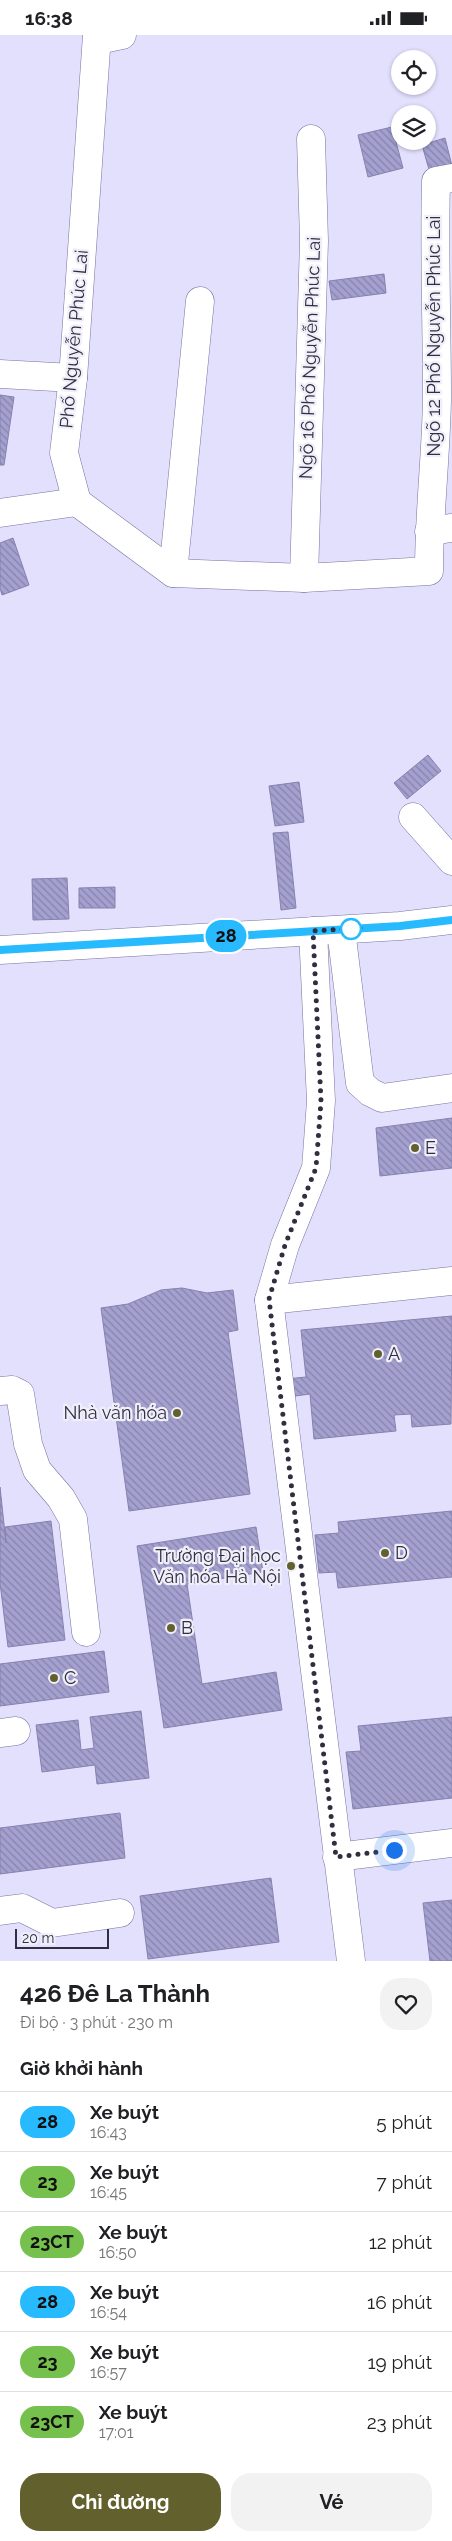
<!DOCTYPE html>
<html lang="vi">
<head>
<meta charset="utf-8">
<style>
  body { margin:0; font-family:Raleway,sans-serif; background:#f2f2f2; color:#202124; height:100vh; display:flex; flex-direction:column; font-size:19px; white-space:nowrap }
  * { box-sizing:border-box; margin:0 }
  p { font-size:16px; color:#757577 }
  .icon { flex:none; width:28px; height:28px; fill:none; stroke:currentColor; stroke-width:2; stroke-linecap:round; stroke-linejoin:round }
  .map { position:relative; height:1926px; overflow:hidden }
  .panel { display:flex; flex-direction:column; background:#fff; flex:1 }
  .panel>* { flex:none }
  .badge { padding:0 10px; border-radius:16px; font-size:18px; line-height:32px }
  .fabs { position:absolute; left:391px; top:15px; display:grid; gap:10px }
  .fabs a { display:grid; place-items:center; width:45px; height:45px; border-radius:50%; background:#fff; box-shadow:0 1px 4px #0004; font-size:25px }
  .scale { position:absolute; left:15px; bottom:12px; width:94px; box-sizing:border-box; padding-left:5px; border:2px solid #302e41; border-top:0; font-size:14px; line-height:18px; white-space:nowrap; color:#302e41; -webkit-text-stroke:4px #f0eff9; paint-order:stroke }
  .you { position:absolute; width:25px; height:25px; margin:-12px; border:4px solid #fff; border-radius:50%; background:#1a73e8; box-shadow:0 0 0 8px #1a73e833 }
  .map>.badge { position:absolute; translate:-50% -50%; box-shadow:0 0 0 2px #fff }
  h2 { padding:0 20px; font-size:19px; line-height:45px }
  .round { display:grid; place-items:center; flex:none; width:52px; height:52px; border-radius:20px; background:#f2f2f2 }
  .summary { display:flex; align-items:center; justify-content:space-between; height:85px; padding:0 20px }
  h1 { font-size:24px; font-weight:700; line-height:38px }
  .primary-button { display:flex; gap:10px; margin-top:auto; padding:10px 20px }
  .primary-button a { flex:1; height:58px; border-radius:20px; background:#62612e; color:#fff; font-size:20px; font-weight:700; line-height:58px; text-align:center }
  .primary-button a+a { background:#f2f2f2; color:#202124 }
  ul { padding:0; list-style:none }
  li { display:flex; align-items:center; gap:15px; height:60px; padding:0 20px; border-top:1px solid #e0e0e0 }
  li div { flex:1 }
  li b { display:block; font-size:19px }
  li em { font-style:normal }
  li .badge { min-width:55px; font-weight:700; text-align:center }
  .status { display:flex; justify-content:space-between; align-items:center; height:35px; padding:0 25px; background:#fff; direction:ltr }
  .status svg { height:14px; fill:currentColor }
  .map>svg:first-child { display:block }
  .building { fill:url(#building-back-hatch); stroke:#8682af }
  .lines { fill:none; stroke-linecap:round; stroke-linejoin:round }
  .minor-casing { stroke:#77739f; stroke-width:29 }
  .minor { stroke:#fff; stroke-width:28 }
  .line-casing { stroke:#fff; stroke-width:11 }
  .line { stroke:#27baff; stroke-width:8 }
  .walk { stroke:#302e41; stroke-width:5; stroke-dasharray:0 9 }
  .stop-dot { fill:#fff; stroke:#27baff; stroke-width:2.5 }
  .poi-dot { fill:#62612e; stroke:#f0eff9; stroke-width:2 }
  .labels { text-anchor:middle; stroke-width:4.5; stroke-linejoin:round; paint-order:stroke }
  .street-label { font-size:18px; fill:#302e41; stroke:#f0eff9 }
  .poi-label { font-size:18px; fill:#302e41; stroke:#f0eff9; text-anchor:start }
</style>
</head>
<body>
<div class="status"><b>16:38</b><svg viewBox="0 0 49 12"><path d="M0 12V9h3v3zM5 12V6h3v6zM10 12V3h3v9zM15 12V0h3v12zM26 1h20v11H26zM47 4h2v5h-2z"/></svg></div>
<div class="map">
<svg width="452" height="1926" viewBox="0 0 452 1926">
  <defs>
    <pattern id="building-back-hatch" width="6" height="6" patternUnits="userSpaceOnUse" patternTransform="scale(1.25)"><rect width="6" height="6" fill="#a4a0cf"/><path d="M-1 5l2 2M0 0l6 6M5-1l2 2" fill="none" stroke="#8683aa"/></pattern>
  </defs>
  <rect width="100%" height="100%" fill="#e2e0fd"/>
  <g class="building">
    <polygon points="392,92 403,133 368,142 358,100"/>
    <polygon points="445,103 452,131 430,138 422,110"/>
    <polygon points="384,239 386,258 332,265 329,246"/>
    <polygon points="0,360 14,362 4,430 0,430"/>
    <polygon points="13,503 29,550 2,560 0,553 0,508"/>
    <polygon points="428,720 441,736 407,764 394,748"/>
    <polygon points="299,747 304,787 275,791 269,751"/>
    <polygon points="288,797 296,873 281,875 273,798"/>
    <polygon points="67,843 69,884 33,885 32,844"/>
    <polygon points="115,852 115,873 79,873 79,853"/>
    <polygon points="452,1083 452,1133 380,1141 376,1093"/>
    <polygon points="182,1253 207,1258 233,1255 238,1295 228,1297 250,1459 129,1476 101,1273 128,1269 161,1255"/>
    <polygon points="452,1281 451,1389 412,1392 411,1379 394,1380 396,1396 314,1404 310,1359 288,1362 286,1344 306,1342 301,1295"/>
    <polygon points="0,1452 6,1508 5,1492 51,1486 65,1605 8,1612 0,1548"/>
    <polygon points="452,1476 452,1542 338,1553 336,1537 319,1538 315,1500 339,1498 338,1487"/>
    <polygon points="256,1492 263,1537 187,1549 202,1649 276,1637 282,1675 164,1693 137,1511"/>
    <polygon points="104,1616 109,1657 0,1671 0,1629"/>
    <polygon points="141,1676 149,1743 97,1749 95,1730 42,1737 36,1690 78,1685 81,1715 94,1713 90,1682"/>
    <polygon points="452,1682 452,1763 353,1774 346,1717 361,1716 358,1691"/>
    <polygon points="120,1778 125,1823 0,1839 0,1793"/>
    <polygon points="271,1843 279,1907 148,1924 140,1861"/>
    <polygon points="452,1865 452,1926 430,1926 423,1868"/>
  </g>
  <g class="lines">
    <defs>
      <g id="minor">
        <path d="M97,0L73,343L64,418L77,467L173,538L304,543L429,536C429,478 436,421 437,364C437,291 434,219 436,146L452,143"/>
        <polyline points="98,5 122,0"/>
        <polyline points="0,339 73,343"/>
        <polyline points="0,478 77,467"/>
        <polyline points="429,496 452,493"/>
        <polyline points="173,538 200,266"/>
        <polyline points="304,543 314,206 311,104"/>
        <polyline points="413,782 452,826"/>
        <polyline points="341,895 360,1048 370,1057 382,1063 452,1053"/>
        <polyline points="313,896 321,1066 316,1133 285,1210 269,1265 351,1926"/>
        <polyline points="0,915 400,891 452,885"/>
        <polyline points="269,1265 452,1246"/>
        <polyline points="0,1356 12,1355 20,1359 28,1409 37,1435 61,1463 73,1484 86,1597"/>
        <polyline points="0,1698 16,1696"/>
        <polyline points="337,1822 452,1808"/>
        <polyline points="0,1876 22,1873 52,1888 120,1878"/>
      </g>
    </defs>
    <use href="#minor" class="minor-casing"/>
    <use href="#minor" class="minor"/>
  </g>
  <g class="lines">
    <defs>
      <polyline id="line" points="0,915 400,891 452,885"/>
    </defs>
    <use href="#line" class="line-casing"/>
    <use href="#line" class="line"/>
    <polyline class="walk" points="351,894 360,893 313,896 321,1066 316,1133 285,1210 269,1264 336,1822 394,1815"/>
  </g>
  <circle class="stop-dot" cx="351" cy="894" r="10"/>
  <g class="poi-dot">
    <circle cx="415" cy="1113" r="5"/>
    <circle cx="378" cy="1319" r="5"/>
    <circle cx="177" cy="1378" r="5"/>
    <circle cx="385" cy="1518" r="5"/>
    <circle cx="291" cy="1531" r="5"/>
    <circle cx="171" cy="1593" r="5"/>
    <circle cx="54" cy="1643" r="5"/>
  </g>
  <g class="labels">
    <g class="street-label">
      <text transform="translate(434 301) rotate(-90)" y="6">Ngõ 12 Phố Nguyễn Phúc Lai</text>
      <text transform="translate(74 304) rotate(-85)" y="6">Phố Nguyễn Phúc Lai</text>
      <text transform="translate(310 323) rotate(-88)" y="6">Ngõ 16 Phố Nguyễn Phúc Lai</text>
    </g>
    <g class="poi-label">
      <text x="425" y="1119">E</text>
      <text x="388" y="1325">A</text>
      <text x="167" y="1384" text-anchor="end">Nhà văn hóa</text>
      <text x="395" y="1524">D</text>
      <text x="281" y="1527" text-anchor="end">Trường Đại học<tspan x="281" dy="21">Văn hóa Hà Nội</tspan></text>
      <text x="181" y="1599">B</text>
      <text x="64" y="1649">C</text>
    </g>
  </g>
</svg>
<div class="fabs">
<a><svg class="icon" aria-label="locate" viewBox="0 0 24 24"><circle cx="12" cy="12" r="6"/><path d="M12 2v4M12 18v4M2 12h4M18 12h4"/></svg></a>
<a><svg class="icon" aria-label="layers" viewBox="0 0 24 24"><path d="M12 4l9 5-9 5-9-5zM3 14l9 5 9-5"/></svg></a>
</div>
<div class="scale">20 m</div>
<div class="you" style="left:394px;top:1815px"></div>
<b class="badge" style="left:226px;top:901px;background:#27baff;color:#111">28</b>
</div>
<section class="panel">
<div class="summary"><div><h1>426 Đê La Thành</h1><p>Đi bộ · 3 phút · 230 m</p></div><a class="round"><svg class="icon" aria-label="heart" viewBox="0 0 24 24"><path d="M12 20l-8-8c-3-5 5-10 8-4 3-6 11-1 8 4z"/></svg></a></div>
<h2>Giờ khởi hành</h2>
<ul>
<li><span class="badge" style="background:#27baff;color:#111">28</span><div><b>Xe buýt</b><p>16:43</p></div><em>5 phút</em></li>
<li><span class="badge" style="background:#76c04d;color:#111">23</span><div><b>Xe buýt</b><p>16:45</p></div><em>7 phút</em></li>
<li><span class="badge" style="background:#76c04d;color:#111">23CT</span><div><b>Xe buýt</b><p>16:50</p></div><em>12 phút</em></li>
<li><span class="badge" style="background:#27baff;color:#111">28</span><div><b>Xe buýt</b><p>16:54</p></div><em>16 phút</em></li>
<li><span class="badge" style="background:#76c04d;color:#111">23</span><div><b>Xe buýt</b><p>16:57</p></div><em>19 phút</em></li>
<li><span class="badge" style="background:#76c04d;color:#111">23CT</span><div><b>Xe buýt</b><p>17:01</p></div><em>23 phút</em></li>
</ul>
<div class="primary-button"><a>Chỉ đường</a><a>Vé</a></div>
</section>
</body>
</html>
